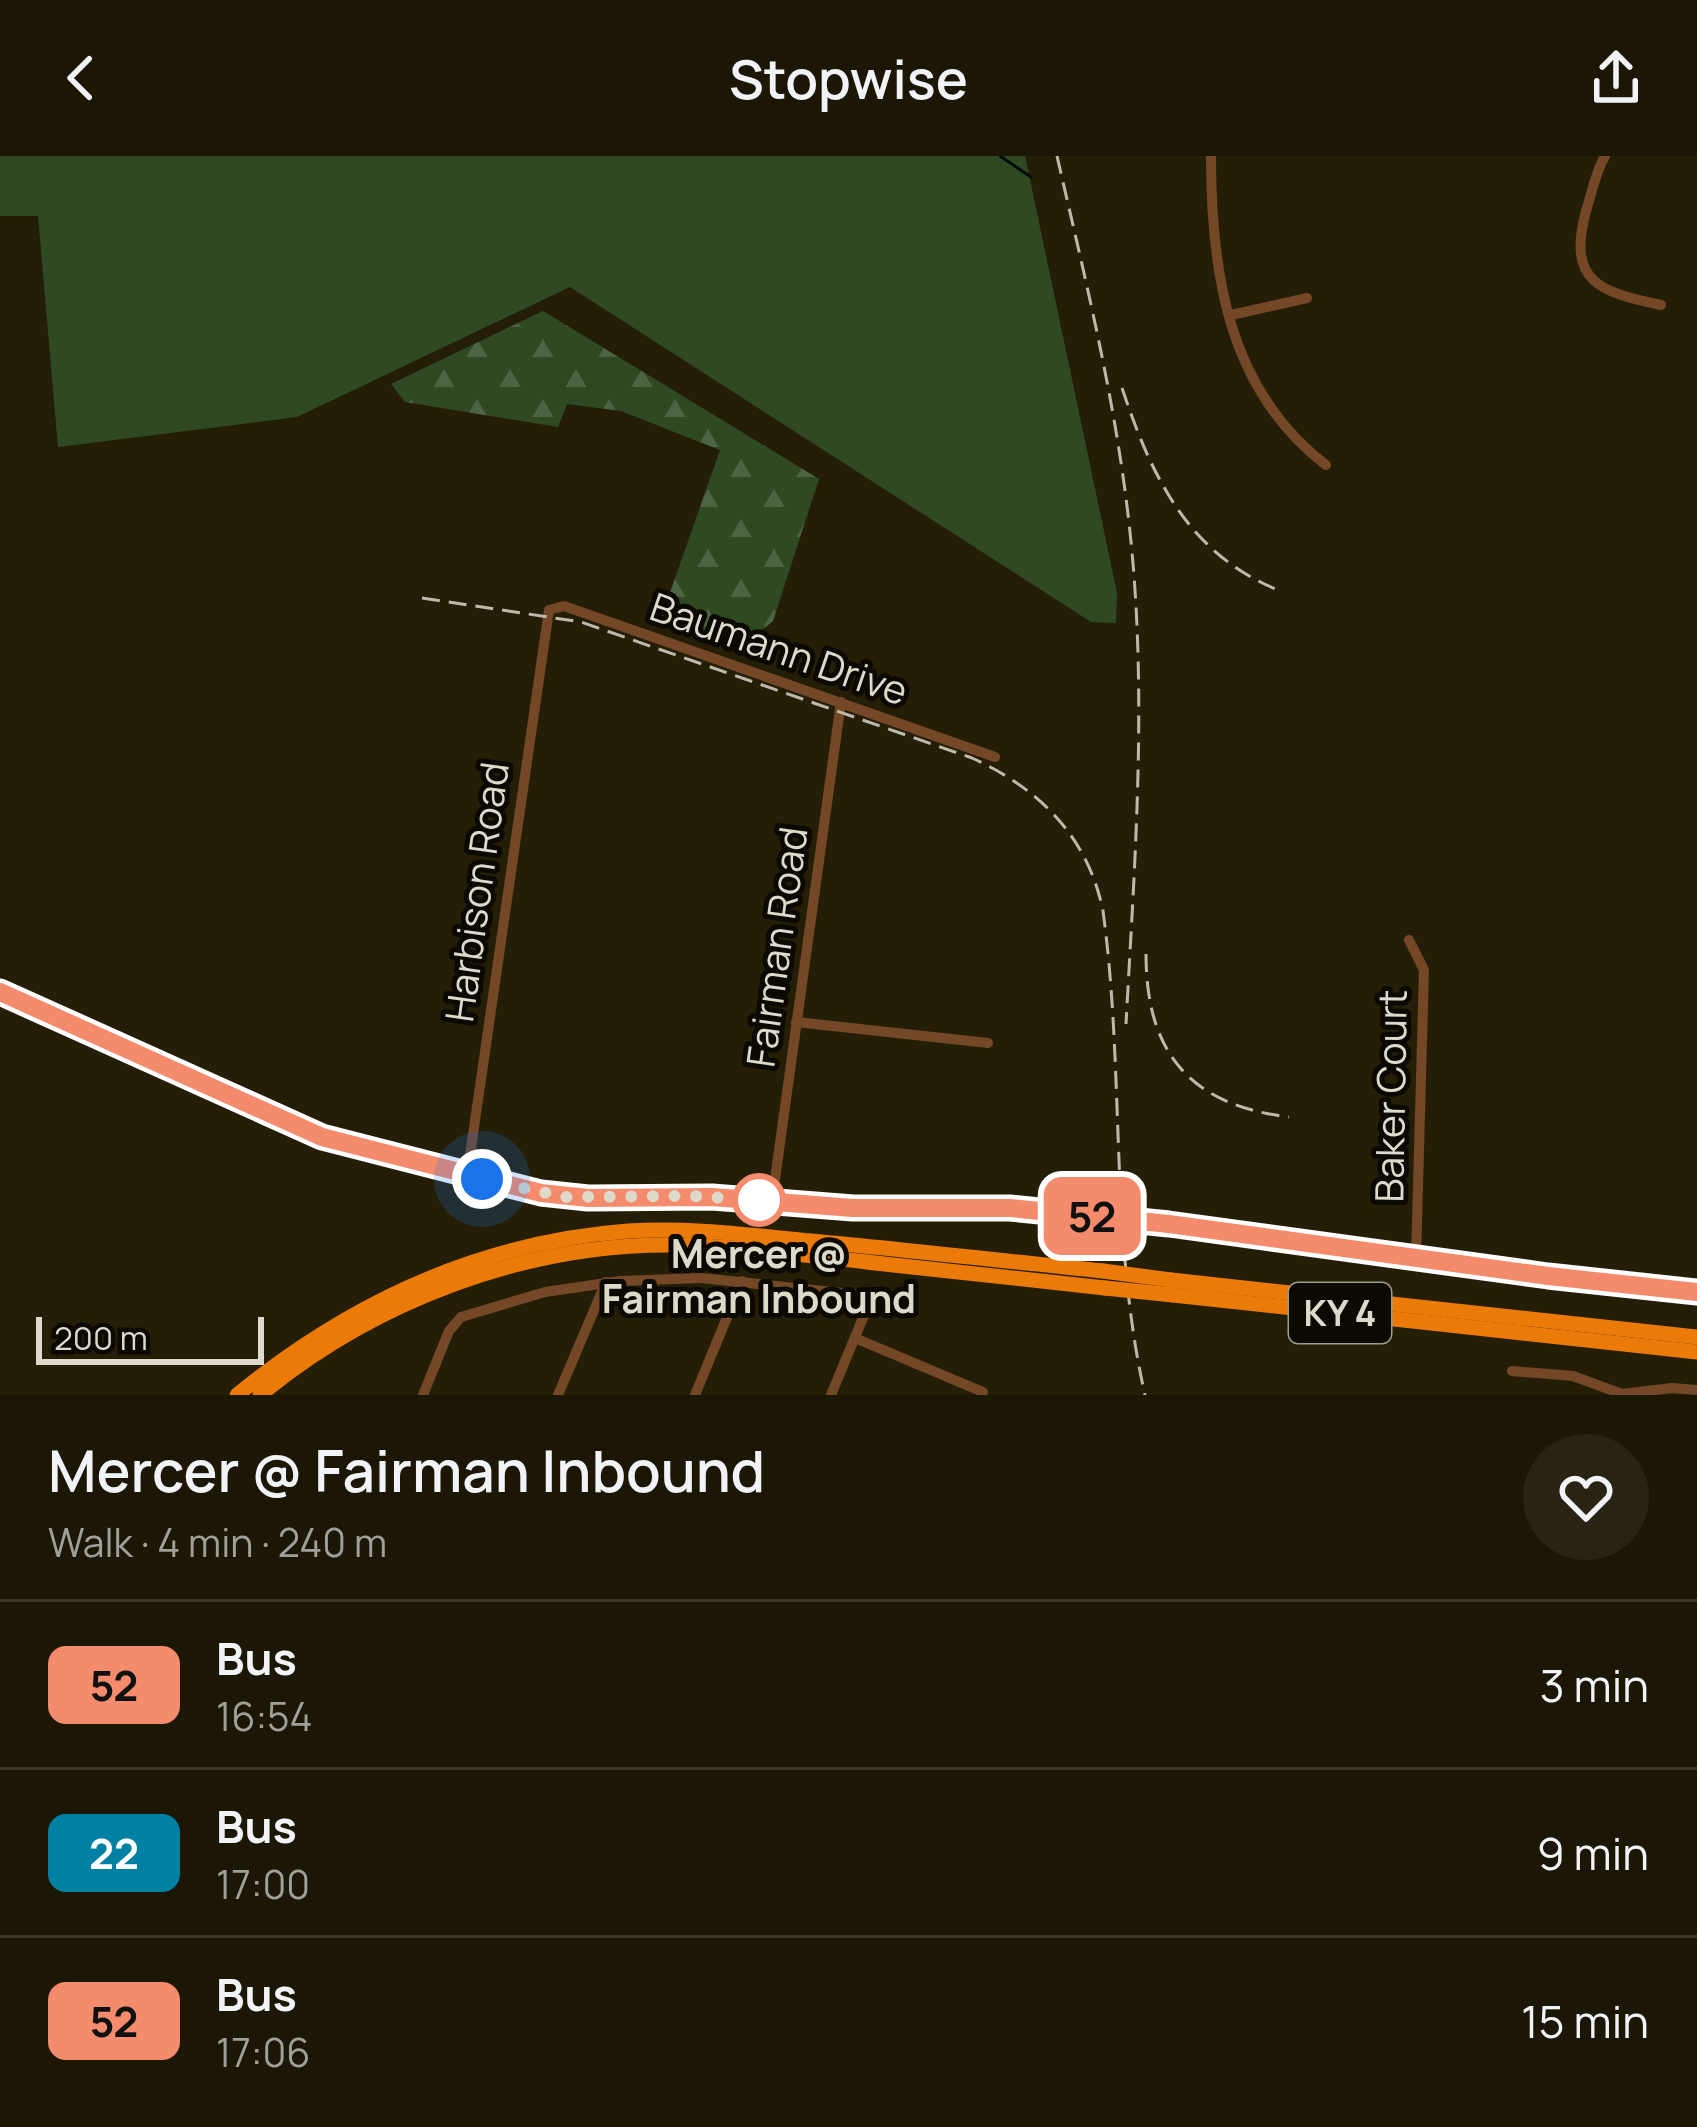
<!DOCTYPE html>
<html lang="en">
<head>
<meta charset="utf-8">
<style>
  body { margin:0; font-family:Manrope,sans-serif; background:#292313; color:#f1f3f6; height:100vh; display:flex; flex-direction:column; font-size:45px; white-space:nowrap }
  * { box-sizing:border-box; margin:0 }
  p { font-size:39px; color:#a09f9a }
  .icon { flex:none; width:66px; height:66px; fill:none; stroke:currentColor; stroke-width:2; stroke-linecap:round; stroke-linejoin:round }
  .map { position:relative; height:1239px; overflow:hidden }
  .details { display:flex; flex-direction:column; background:#1c1605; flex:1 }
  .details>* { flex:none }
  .badge { padding:0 24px; border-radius:18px; font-size:42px; line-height:78px }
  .scale { position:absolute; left:36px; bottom:30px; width:228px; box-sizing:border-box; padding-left:12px; border:6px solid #ddd9cb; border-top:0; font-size:33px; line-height:42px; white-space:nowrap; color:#ddd9cb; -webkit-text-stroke:9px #0c0902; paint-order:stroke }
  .you { position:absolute; width:60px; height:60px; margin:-30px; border:9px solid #fff; border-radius:50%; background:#1a73e8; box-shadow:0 0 0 18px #1a73e833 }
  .map>.badge { position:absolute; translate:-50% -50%; box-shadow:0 0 0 6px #fff }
  .round { display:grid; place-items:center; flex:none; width:126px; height:126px; border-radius:63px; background:#292313 }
  .overview { display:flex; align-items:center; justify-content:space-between; height:204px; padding:0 48px }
  h1 { font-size:57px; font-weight:600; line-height:90px }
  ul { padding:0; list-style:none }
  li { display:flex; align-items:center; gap:36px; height:168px; padding:0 48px; border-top:3px solid #3a3527 }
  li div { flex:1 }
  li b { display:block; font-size:45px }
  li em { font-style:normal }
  li .badge { min-width:132px; font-weight:700; text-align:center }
  header { display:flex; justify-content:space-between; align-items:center; height:156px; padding:0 48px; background:#1c1605; font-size:54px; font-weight:600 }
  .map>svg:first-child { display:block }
  .green { fill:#2f4a22 }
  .forest { fill:url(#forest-firs) }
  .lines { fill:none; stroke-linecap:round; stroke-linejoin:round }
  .stream { stroke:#010b0e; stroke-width:3 }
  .minor { stroke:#744727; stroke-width:10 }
  .highway { stroke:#eb7a08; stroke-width:15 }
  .rail { stroke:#beb9aa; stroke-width:3; stroke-dasharray:18 9; stroke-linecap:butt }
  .minor-bridge { stroke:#744727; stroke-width:10 }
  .highway-bridge { stroke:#eb7a08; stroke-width:15 }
  .line-casing { stroke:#fff; stroke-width:27 }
  .line { stroke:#f58b6d; stroke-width:18 }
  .walk { stroke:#ddd9cb; stroke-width:12; stroke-dasharray:0 21.6 }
  .stop-dot { fill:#fff; stroke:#f58b6d; stroke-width:6 }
  .labels { text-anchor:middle; stroke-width:10; stroke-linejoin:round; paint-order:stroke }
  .shield { fill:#0c0902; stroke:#9e9b8f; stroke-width:3 }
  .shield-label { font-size:36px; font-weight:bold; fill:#ddd9cb }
  .street-label { font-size:39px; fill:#ddd9cb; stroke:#0c0902 }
  .stop-label { font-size:39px; font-weight:bold; fill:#ddd9cb; stroke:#0c0902 }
</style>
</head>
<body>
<header><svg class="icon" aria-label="back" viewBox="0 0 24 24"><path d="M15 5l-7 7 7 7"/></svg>Stopwise<svg class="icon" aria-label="share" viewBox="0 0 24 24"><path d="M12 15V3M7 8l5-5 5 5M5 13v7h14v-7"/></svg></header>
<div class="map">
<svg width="1697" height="1239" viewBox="0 0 1697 1239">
  <defs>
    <pattern id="forest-firs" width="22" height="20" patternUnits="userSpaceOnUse" patternTransform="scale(3)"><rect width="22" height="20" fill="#2f4a22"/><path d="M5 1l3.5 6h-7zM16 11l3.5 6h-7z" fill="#4d6441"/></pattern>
  </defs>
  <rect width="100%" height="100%" fill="#251e07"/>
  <polygon class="green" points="0,0 1025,0 1117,437 1116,467 1091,466 570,131 297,261 58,291 38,60 0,60"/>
  <polygon class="forest" points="543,155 819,323 773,465 751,483 717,491 659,468 720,294 621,255 567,248 558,271 405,246 391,228"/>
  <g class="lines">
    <polyline class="stream" points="1000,0 1031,21"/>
    <g class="minor">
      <path d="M1211,0C1211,117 1228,234 1326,309"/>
      <path d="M1605,0C1595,17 1592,37 1586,55C1567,126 1599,136 1661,149"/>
      <polyline points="1231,159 1307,142"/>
      <polyline points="1409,784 1424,814 1416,1102"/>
      <polyline points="0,836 322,981 541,1037 588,1042 713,1041 853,1052 977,1051 1100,1061"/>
      <polyline points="796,866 988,887"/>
      <polyline points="467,1020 549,454 564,450 995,601"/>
      <polyline points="772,1045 841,546"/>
      <polyline points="1169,1068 1548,1120 1697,1136"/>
      <polyline points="855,1182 983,1236"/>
      <polyline points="1512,1215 1573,1220 1622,1238 1672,1232 1697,1234"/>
      <polyline points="423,1239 449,1175 461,1161 545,1136 620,1125 701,1122 862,1139 865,1157 831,1239"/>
      <polyline points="558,1239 606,1126"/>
      <polyline points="695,1239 742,1125"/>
    </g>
    <g class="highway">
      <polyline points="1171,1124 1697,1181"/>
      <polyline points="1173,1139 1697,1196"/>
      <path d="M237,1239C350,1147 481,1086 628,1075C689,1071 750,1079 811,1085C908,1094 1006,1105 1103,1115"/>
      <path d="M260,1239C374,1145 526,1087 675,1089C739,1090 803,1099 867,1106C946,1115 1025,1123 1105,1132"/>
    </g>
    <g class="rail">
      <path d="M1057,0C1085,122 1115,242 1129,367C1148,533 1135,701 1126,868"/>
      <path d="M1122,232C1152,322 1189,400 1283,436"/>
      <path d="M422,442L581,466L972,602C1040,633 1088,681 1103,755C1125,915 1109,1081 1145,1239"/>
      <path d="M1146,798C1146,897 1190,949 1289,961"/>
    </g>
    <polyline class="minor-bridge" points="1100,1061 1169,1068"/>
    <g class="highway-bridge">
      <polyline points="1103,1115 1171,1124"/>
      <polyline points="1105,1132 1173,1139"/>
    </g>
  </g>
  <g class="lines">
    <defs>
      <polyline id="line" points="0,836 322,981 541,1037 588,1042 712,1041 853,1052 1010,1052 1169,1068 1548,1120 1697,1136"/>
    </defs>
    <use href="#line" class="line-casing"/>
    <use href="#line" class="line"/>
    <polyline class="walk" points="482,1023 565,1041 690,1040 759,1044"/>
  </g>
  <circle class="stop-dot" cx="759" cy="1044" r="24"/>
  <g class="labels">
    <rect class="shield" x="1289" y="1127" width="102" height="60" rx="9"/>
    <g class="shield-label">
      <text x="1340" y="1170">KY 4</text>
    </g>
    <g class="street-label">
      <text transform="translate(779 493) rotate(19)" y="14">Baumann Drive</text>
      <text transform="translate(477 736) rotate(-82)" y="14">Harbison Road</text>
      <text transform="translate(777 791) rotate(-82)" y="14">Fairman Road</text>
      <text transform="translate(1391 940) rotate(-89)" y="14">Baker Court</text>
    </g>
    <g class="stop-label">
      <text x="759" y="1112">Mercer @<tspan x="759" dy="45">Fairman Inbound</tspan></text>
    </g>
  </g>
</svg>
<div class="scale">200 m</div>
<div class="you" style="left:482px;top:1023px"></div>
<b class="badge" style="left:1092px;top:1060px;background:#f58b6d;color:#111">52</b>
</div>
<section class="details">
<div class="overview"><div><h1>Mercer @ Fairman Inbound</h1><p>Walk · 4 min · 240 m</p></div><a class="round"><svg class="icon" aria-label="heart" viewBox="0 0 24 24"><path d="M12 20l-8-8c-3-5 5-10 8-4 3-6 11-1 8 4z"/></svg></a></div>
<ul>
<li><span class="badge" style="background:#f58b6d;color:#111">52</span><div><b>Bus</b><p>16:54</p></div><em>3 min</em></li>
<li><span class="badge" style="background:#0081a4;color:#fff">22</span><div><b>Bus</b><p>17:00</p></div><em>9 min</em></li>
<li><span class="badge" style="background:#f58b6d;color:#111">52</span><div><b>Bus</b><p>17:06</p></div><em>15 min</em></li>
</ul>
</section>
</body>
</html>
